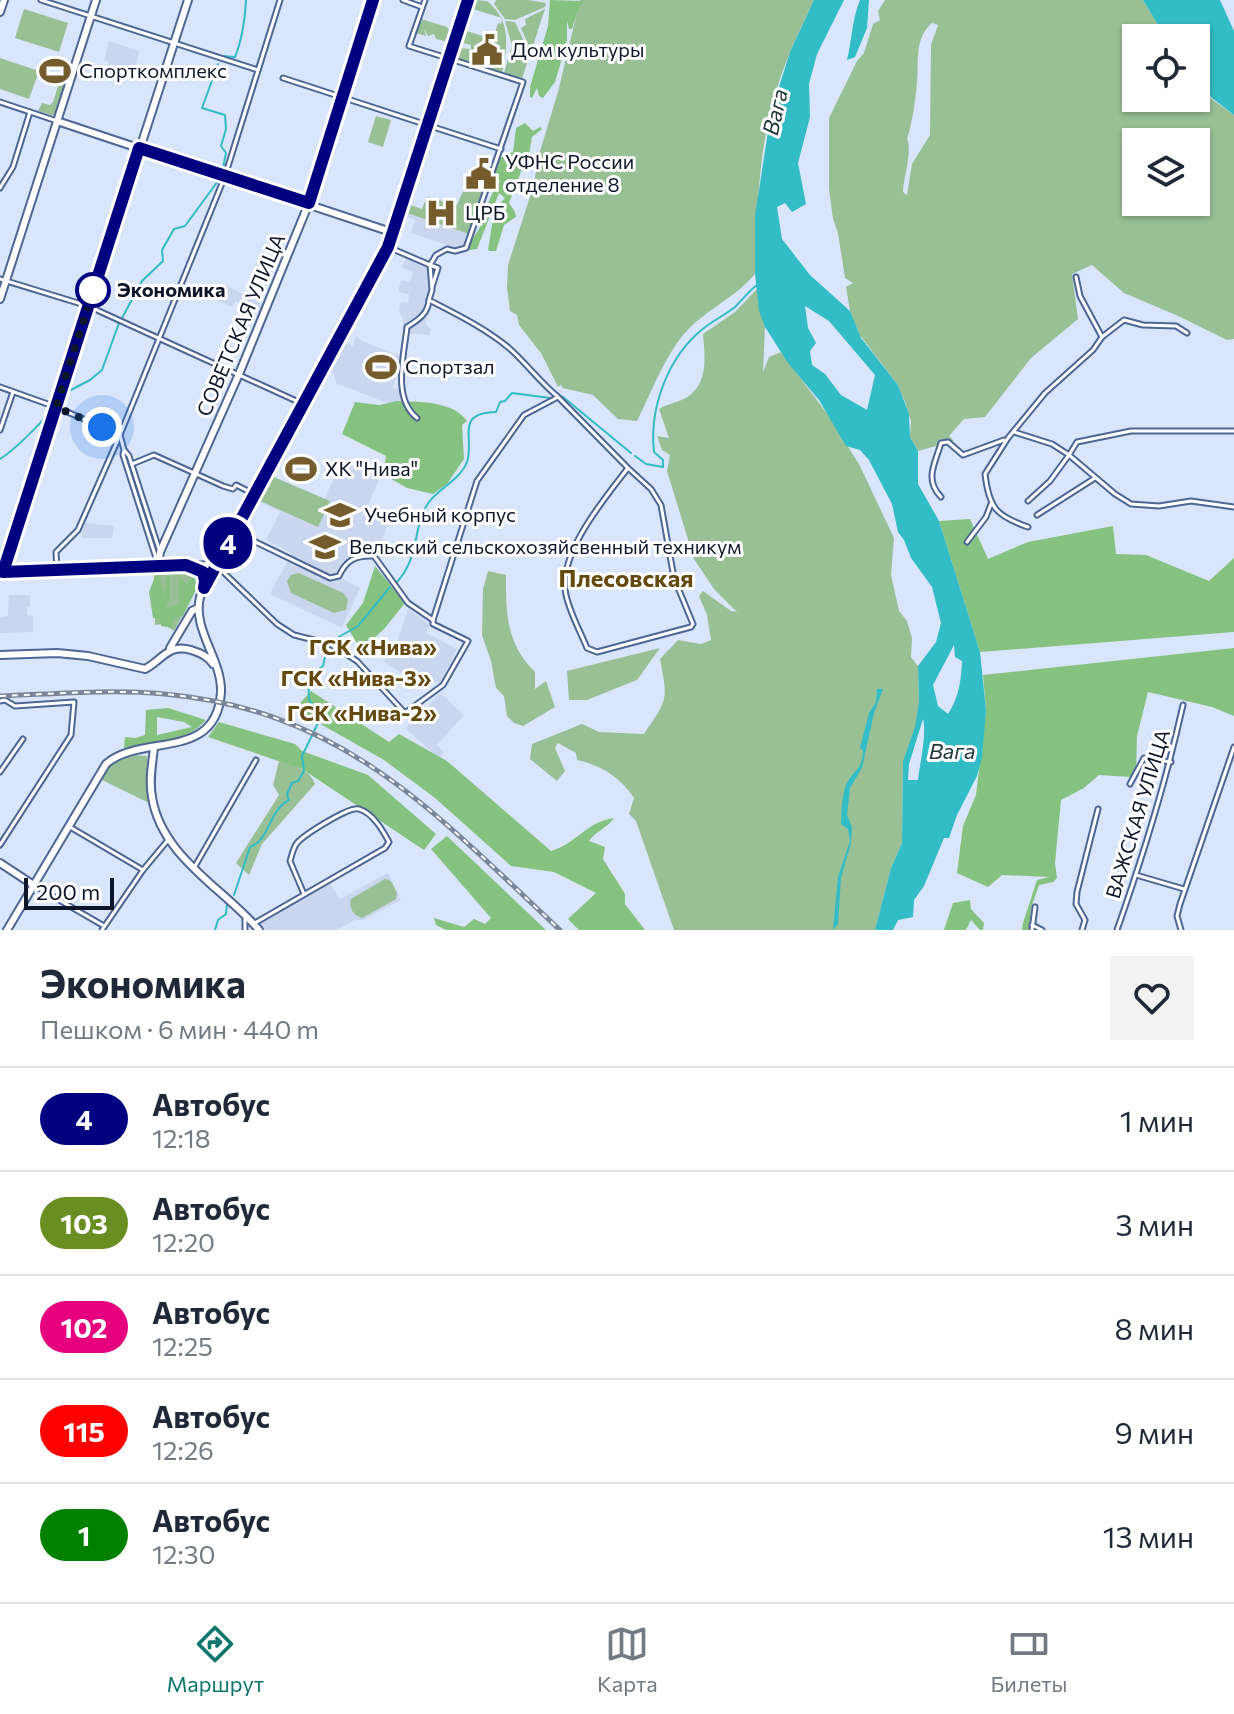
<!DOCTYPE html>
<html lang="ru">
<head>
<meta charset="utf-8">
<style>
  body { margin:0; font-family:Commissioner,sans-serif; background:#f2f2f3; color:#1f2937; height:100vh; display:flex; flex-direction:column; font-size:30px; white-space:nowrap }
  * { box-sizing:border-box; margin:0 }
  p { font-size:26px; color:#747a83 }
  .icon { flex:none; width:44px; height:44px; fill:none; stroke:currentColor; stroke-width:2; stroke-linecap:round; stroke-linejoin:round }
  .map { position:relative; height:930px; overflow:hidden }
  .drawer { display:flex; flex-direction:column; background:#fff; flex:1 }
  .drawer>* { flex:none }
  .badge { padding:0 16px; border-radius:26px; font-size:28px; line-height:52px }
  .buttons { position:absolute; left:1122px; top:24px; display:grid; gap:16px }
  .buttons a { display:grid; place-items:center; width:88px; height:88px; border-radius:0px; background:#fff; box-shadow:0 2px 6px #0004; font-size:40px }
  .scale { position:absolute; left:24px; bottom:20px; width:90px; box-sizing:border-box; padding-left:8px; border:4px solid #0e1729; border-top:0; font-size:22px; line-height:28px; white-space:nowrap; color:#0e1729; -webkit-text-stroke:6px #fff; paint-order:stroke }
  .you { position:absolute; width:40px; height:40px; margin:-20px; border:6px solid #fff; border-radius:50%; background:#1a73e8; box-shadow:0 0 0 12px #1a73e833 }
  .map>.badge { position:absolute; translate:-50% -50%; box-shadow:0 0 0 4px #fff }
  .round { display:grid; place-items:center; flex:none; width:84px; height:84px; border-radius:0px; background:#f2f2f3 }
  .head { display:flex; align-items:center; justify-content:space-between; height:136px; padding:0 40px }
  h1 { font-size:38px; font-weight:700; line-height:60px }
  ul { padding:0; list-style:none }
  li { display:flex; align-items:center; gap:24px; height:104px; padding:0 40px; border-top:2px solid #e0e1e3 }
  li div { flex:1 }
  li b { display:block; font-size:30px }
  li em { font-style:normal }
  li .badge { min-width:88px; font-weight:700; text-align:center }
  .menu { display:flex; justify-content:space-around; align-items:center; height:112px; border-top:2px solid #e0e1e3; background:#fff; font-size:22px; color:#747a83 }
  .menu a { display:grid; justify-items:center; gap:4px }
  .menu .current { color:#0f766e }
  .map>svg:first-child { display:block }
  .built { fill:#c9d6ed }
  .green { fill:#99bf95; fill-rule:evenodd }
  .forest { fill:#85c27f; fill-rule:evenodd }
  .water { fill:#32bcc6; fill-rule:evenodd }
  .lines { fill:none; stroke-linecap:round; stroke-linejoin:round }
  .stream { stroke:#32bcc6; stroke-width:2 }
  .street-casing { stroke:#4e6693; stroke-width:7 }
  .secondary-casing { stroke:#4e6693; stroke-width:10 }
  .street { stroke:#fff; stroke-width:3 }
  .secondary { stroke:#fff; stroke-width:6 }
  .rail-casing { stroke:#7a8598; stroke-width:5 }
  .rail { stroke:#fff; stroke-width:2; stroke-dasharray:6; stroke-linecap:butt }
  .line-casing { stroke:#fff; stroke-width:18 }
  .line { stroke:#000080; stroke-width:12 }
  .walk { stroke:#0e1729; stroke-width:8; stroke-dasharray:0 14.4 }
  .stop-dot { fill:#fff; stroke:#000080; stroke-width:4 }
  .labels { text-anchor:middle; stroke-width:6; stroke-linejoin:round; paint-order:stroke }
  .poi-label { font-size:20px; fill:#0e1729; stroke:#fff; text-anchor:start }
  .stop-label { font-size:20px; font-weight:bold; fill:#0e1729; stroke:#fff; text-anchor:start }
  .street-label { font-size:20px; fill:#0e1729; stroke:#fff }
  .water-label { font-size:22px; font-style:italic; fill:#22393b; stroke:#fff }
  .neighbourhood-label { font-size:22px; font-weight:bold; fill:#644a0f; stroke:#fff }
  .quarter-label { font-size:24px; font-weight:bold; fill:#644a0f; stroke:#fff }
</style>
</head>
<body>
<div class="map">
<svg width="1234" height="930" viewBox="0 0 1234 930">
  <rect width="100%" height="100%" fill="#d9e5fa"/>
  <g class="built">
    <polygon points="109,41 139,51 133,80 119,76 117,80 102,75 109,62 104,60"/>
    <polygon points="466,185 483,191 464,247 459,249 411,233 415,220 406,217 410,205 422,209 427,197 457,205"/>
    <polygon points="406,258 427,266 428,291 433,304 425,323 431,329 429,335 403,333 403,319 399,310 401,302 408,303 409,294 398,292 401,280 410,282 413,272 402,267"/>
    <polygon points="223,284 263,304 259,312 236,301 232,307 218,301"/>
    <polygon points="356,336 362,341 400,356 393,388 401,390 403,406 382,401 336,383 334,374 324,368 339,339 353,346"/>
    <polygon points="342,463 379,480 366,510 389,522 382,540 342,562 337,576 360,588 342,628 270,594 292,553 266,540 280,512 256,500 269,476 324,499"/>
    <polygon points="85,523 114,526 112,538 81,538"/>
    <polygon points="9,595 30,595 30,607 27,607 27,615 33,616 33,632 0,633 0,617 8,616"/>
    <polygon points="408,609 430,625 426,633 457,649 439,684 413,671 408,677 384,662 397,642"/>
    <polygon points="440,693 464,715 437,745 444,752 439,758 405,728 412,721 414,722"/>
    <polygon points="388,873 401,900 363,920 355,920 336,930 264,930 259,922 329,882 340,899"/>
  </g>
  <g class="green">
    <path d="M473,0L487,1C511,20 508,45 502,73L456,59L458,48L471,49V45L460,42L463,30L493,39L498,23L501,24L502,18L470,8Z"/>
    <polygon points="496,0 528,0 546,3 545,7 515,20 505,19 494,4"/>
    <path d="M580,0H814C801,28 787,56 778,85C758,146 757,211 755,274C735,298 705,310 684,334C664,358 651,393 637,421L618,419L593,395L563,388L561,385L558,387L541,353L519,325L517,315L510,311L507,287L508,265L534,184L538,158L558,92Z"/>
    <path d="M885,0H1143L1166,38H1136V98H1196V88L1234,115V339L1227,340L1176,315L1124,293L1092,265L1072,274L1078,319L1031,358L985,417L964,419L949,436L954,441L918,451L910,437L911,421L905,402L898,385L859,334L850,311L846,287L853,283L845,278L838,233L833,219L829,189V118L857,61L864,53L873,24L880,20L878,11ZM932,23L938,25L931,45L930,135L912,164L907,195L903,192C903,178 913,150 907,139C912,125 916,97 917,82C919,61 914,39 932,23ZM1136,142H1196V202H1136Z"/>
    <polygon points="24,9 68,23 59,52 15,38"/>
    <polygon points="545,9 538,30 536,29 538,31 531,51 521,28 526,25 525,19"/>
    <polygon points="421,19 447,27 451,33 448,42 436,39 434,34 428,36 424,29 426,36 416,33 420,20 423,23"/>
    <polygon points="505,21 515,22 530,54 522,79 504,73 512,45"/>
    <polygon points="0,58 39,71 29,99 0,89"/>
    <polygon points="68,63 72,66 58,112 55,116 38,111 42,103 50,105 53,102 65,64"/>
    <polygon points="376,116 391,120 383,147 368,142"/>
    <polygon points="466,185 483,191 469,234 407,213 410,205 422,209 427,197 457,205"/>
    <path d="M757,289L765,327L763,372L769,357L781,352L831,419L860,466L894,538L891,575L899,611L907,621L912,638L911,657L918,666L919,701L915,728L903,762L902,843L891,868L875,930H674L636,821L629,814L634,798C620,777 601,765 577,760L576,753L558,743L555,748L565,771L557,781L530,759L532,744L582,724L599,732L644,734C668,699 668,700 660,659L678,640L701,644L711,640L707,615L699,596L703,591L731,611L737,612L714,589L694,559L667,471L670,455L662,450L657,436L669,438L659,409C667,404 676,403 684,399C709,385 705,358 703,334L735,312Z"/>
    <polygon points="269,475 330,501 318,527 256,499"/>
    <polygon points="198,571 201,581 174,631 163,624 155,625 154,573"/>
    <path d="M488,571L506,575C506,613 506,644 535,672V689L546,681L555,707L523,726L514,723L507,716L504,696L496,688L491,661L482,635L483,589Z"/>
    <polygon points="299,573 343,593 348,599 346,610 334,613 291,593 287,581 291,575"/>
    <polygon points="660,648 637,680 587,700 569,700 567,671"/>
    <polygon points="133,755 147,756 148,791 151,804 102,780 111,763"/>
    <path d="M279,761C293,766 310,769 315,784L262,844L249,875L236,863L279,795L273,785Z"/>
    <path d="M385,879L391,881L397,893L396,899L362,918C353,915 349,909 351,899Z"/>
  </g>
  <g class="forest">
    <polygon points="550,0 584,1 579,7 572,29 569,29 567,21 567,41 560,51 561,62 555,82 543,98 539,96 537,88 532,98 530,97 530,87 548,26"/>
    <path d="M525,123L533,131L540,127L542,129L532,137L529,155L521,161L522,169L509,203L515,212L516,217L504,225L496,251H490L488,250C492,231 491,211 505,198L499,193L477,249L469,250L467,249C470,240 477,234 481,225C487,209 489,195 500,181L493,177L500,158L513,152L516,128Z"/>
    <path d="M397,401C421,402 453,401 467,421L462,425L464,459L447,484L433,494L407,488L383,474L386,456L342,434L355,402L379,405Z"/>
    <polygon points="970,519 988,559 1028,542 1113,526 1116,554 1146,555 1209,581 1234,558 1234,632 980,652 939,521"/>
    <polygon points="375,566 405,603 384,629 361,650 346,625 363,603"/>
    <polygon points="156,574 159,574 165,597 167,576 170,576 170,600 165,606 169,608 179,605 179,579 187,584 194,575 200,581 183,616 173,618 173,628 161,626 160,619 153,618 149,592"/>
    <polygon points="1234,648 1234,716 1212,707 1148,692 1137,736 1136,773 1130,777 1099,775 1084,788 1061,800 1055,863 1057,878 1053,882 1039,885 1031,908 1029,930 1022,930 1023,923 1037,880 1049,877 1002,875 988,887 957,873 963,826 976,795 986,710 983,675"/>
    <path d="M311,691L389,742L399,734L447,761L551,851C576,844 586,822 614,818C607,828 596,831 589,841L605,847L603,859L625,894V904L645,930H579L568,919L596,893L554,872L511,866L435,798L384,760L301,713L300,703Z"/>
    <path d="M168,708L206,720C186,743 153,745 124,748L125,737L135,738L145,735L146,710ZM157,717L184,722L192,727L157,735Z"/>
    <polygon points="219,722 295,744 302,751 368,775 436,834 424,850 302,769 208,737"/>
    <polygon points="447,836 546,930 446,930 436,925 434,918 464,927 474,919 485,924 491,918 431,849"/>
    <polygon points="970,900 971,909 984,923 983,930 980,930 971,920 966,930 944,930 953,903"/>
  </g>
  <g class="water">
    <path d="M814,0H844L817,54L809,84L810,117L798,163L806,204L792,212L785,203L777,207L782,239L810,275L850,311L861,338L898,385L909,414L910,437L918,451V484L939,521L980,652L986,710L982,758L977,776L957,815L949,838H944L924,886L914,900L913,917L898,920L893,930H875L891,868L902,843L903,761L915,727L919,701L918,666L936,642L941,623L932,587L911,558L904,540L898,532L892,504L869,460L860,450L846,446L819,400L788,363L765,327L759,311L755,274V216L771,112L790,52ZM805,306L829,321L875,375L867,410L841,395L825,374L812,365L810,351L816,343L808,328ZM954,645L955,657L962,661C961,681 959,697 948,714L938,706L933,685ZM923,719C927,734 920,762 918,780H908L909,764Z"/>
    <path d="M860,0H869L867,28L855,57L847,60C852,40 852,19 860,0Z"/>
    <polygon points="1143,0 1220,0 1234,31 1234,115 1212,98 1196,79 1196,38 1166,38"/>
    <path d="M877,689H883L874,713L862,768L850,788L847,815L852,827L851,843L841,878L838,924L833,930L838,877L850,841L848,829L841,824C842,811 841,790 850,778C858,767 862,768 863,750L860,748L869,713L876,702Z"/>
  </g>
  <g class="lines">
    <g class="stream">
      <path d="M223,56L235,57C242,40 245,19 246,0"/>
      <polyline points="218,64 202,108 225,115 226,129 221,146 226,153 223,168"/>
      <polyline points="122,318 142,281 163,261 162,250 174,229 185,226 218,181"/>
      <polyline points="67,392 90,380 102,370 119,323"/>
      <polyline points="557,395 563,397 631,453"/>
      <polyline points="53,402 57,396"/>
      <path d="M635,456L646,464L663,467V460L654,452C649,408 668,356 704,328C714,320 725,315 735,307C743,299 749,291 757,285"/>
      <path d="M0,459C12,452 42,423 50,411"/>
      <path d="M396,583C421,557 412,525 429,502C439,488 460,480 467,462C475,438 454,413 496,412L500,402L505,401L512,393L550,398"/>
      <polyline points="337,638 358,626 390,587"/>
      <path d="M234,895L250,847C270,840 268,811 289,800L287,794L292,783L298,781L304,771L302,756L320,719L309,699L308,677L323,666L326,652"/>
      <polyline points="215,930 218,920 226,914 227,904"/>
    </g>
    <defs>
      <g id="street">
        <polyline points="41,0 258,70"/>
        <polyline points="403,0 422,7"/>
        <polyline points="425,0 409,46 523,82 466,248 455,251 447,249 436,255 430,265 438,268 432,287"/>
        <polyline points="283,78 501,149"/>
        <polyline points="0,102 57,121"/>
        <polyline points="0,188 13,167 30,112"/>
        <path d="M388,247L430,265L432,290L429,300C456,314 485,328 509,348C526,363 540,382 557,396"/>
        <polyline points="1076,277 1080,296 1102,337"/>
        <polyline points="0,279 88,306 303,404"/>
        <polyline points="0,387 56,407 120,435 78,530 56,552 57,570"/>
        <path d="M417,418C392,398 404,356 407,327C418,320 428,314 429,300"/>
        <polyline points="0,430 13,392"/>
        <polyline points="1014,432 1052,444 1069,455 1077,442 1131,431 1234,431"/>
        <polyline points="125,451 129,456 159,549"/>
        <polyline points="132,464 154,455 223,486 233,489 236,485 254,494"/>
        <path d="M941,497C924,479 935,464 941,443L948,442L963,455L1004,440"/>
        <polyline points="1028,501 1050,481 1069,455 1115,494 1131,504 1159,506 1191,501 1234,507"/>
        <polyline points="1037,515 1095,478"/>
        <path d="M1028,527C996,516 989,508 985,474L1008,438L1045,393L1093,350L1102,337L1124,320L1143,325L1176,326L1187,333"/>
        <polyline points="967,542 986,517 991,504"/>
        <polyline points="156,558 123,455 124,450 120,435 225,176 280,0"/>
        <path d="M216,565L277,624L294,635L330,644L357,661L405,713L443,685L468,641L433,624V620L408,603L374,556C356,555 346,560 339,576L330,578L237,533"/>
        <path d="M433,620L477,481L524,415L558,397L628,468C605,498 557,554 566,595C570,613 580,631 587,648L597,652L691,627L693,624L674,578L661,505L651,489L628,468"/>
        <polyline points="0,701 5,700 15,706 74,702 71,735 0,845"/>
        <polyline points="0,772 23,739"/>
        <polyline points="1130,784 1144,758 1171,762"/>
        <polyline points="70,827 143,870"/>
        <polyline points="194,868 256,760"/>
        <polyline points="1136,875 1184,889"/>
        <polyline points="35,886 104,926"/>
        <polyline points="245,919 245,930"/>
        <path d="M253,924L385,848L389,842C383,831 373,813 359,809C349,806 304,835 297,843C293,848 292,855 290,861L304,894"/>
        <polyline points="1032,925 1042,930"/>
        <polyline points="102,930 143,870 168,840"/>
        <polyline points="1032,930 1035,907"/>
        <polyline points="1082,930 1085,920 1076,904 1077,892 1098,809"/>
        <path d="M1117,930C1143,856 1166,782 1183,705"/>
        <polyline points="1181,930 1177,916 1180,904 1234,747"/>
      </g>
      <g id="secondary">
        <polyline points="0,12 4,0"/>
        <polyline points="57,121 394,233"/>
        <polyline points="0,299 96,0"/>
        <polyline points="163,565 159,558 160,552 239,374 313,193 373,0"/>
        <polyline points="0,572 216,565"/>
        <polyline points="3,572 188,0"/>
        <polyline points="170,648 192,611 198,608"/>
        <path d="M0,655L57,653L88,656L145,669C162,660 169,643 191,650C200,653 208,656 213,664"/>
        <path d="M154,748C152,764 149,781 152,797C161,856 223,888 259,930"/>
        <polyline points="0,863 35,886"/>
        <path d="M7,930L106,764C141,733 217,762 221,692C222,659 192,630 200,597L388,247L468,0"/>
      </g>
    </defs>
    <use href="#street" class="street-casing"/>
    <use href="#secondary" class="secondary-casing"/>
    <use href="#street" class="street"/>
    <use href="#secondary" class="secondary"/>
    <defs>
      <path id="rail" d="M0,696C54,694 110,689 164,694C344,710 436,814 560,930"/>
    </defs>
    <use href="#rail" class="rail-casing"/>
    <use href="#rail" class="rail"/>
  </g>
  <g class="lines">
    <defs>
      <polyline id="line" points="373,0 309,203 139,148 3,572 186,565 203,572 205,581 204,588 388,247 468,0"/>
    </defs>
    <use href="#line" class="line-casing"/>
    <use href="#line" class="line"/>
    <polyline class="walk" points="93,290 97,278 56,407 102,427"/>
  </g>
  <defs>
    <symbol id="civic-bare" viewBox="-9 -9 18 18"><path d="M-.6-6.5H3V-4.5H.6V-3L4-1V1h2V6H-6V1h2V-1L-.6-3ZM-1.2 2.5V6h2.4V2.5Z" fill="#745c2c" stroke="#fff" stroke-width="2.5" paint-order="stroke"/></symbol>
    <symbol id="stadium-bare" viewBox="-9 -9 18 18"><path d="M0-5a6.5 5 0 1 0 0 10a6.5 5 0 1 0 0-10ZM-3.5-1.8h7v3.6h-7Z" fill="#745c2c" stroke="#fff" stroke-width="2.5" paint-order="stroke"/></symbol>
    <symbol id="hospital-bare" viewBox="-9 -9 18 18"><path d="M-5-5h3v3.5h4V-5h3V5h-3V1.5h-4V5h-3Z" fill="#745c2c" stroke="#fff" stroke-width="2.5" paint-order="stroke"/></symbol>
    <symbol id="university-bare" viewBox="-9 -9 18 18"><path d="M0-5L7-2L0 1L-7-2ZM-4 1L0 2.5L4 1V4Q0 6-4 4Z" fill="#745c2c" stroke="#fff" stroke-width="2.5" paint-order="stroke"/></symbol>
  </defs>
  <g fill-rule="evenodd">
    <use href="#civic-bare" x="465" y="28" width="44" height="44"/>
    <use href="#stadium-bare" x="33" y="49" width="44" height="44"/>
    <use href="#civic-bare" x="459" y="152" width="44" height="44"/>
    <use href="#hospital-bare" x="419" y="191" width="44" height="44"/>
    <use href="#stadium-bare" x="359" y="345" width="44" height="44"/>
    <use href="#stadium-bare" x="279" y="447" width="44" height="44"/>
    <use href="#university-bare" x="318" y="493" width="44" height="44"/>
    <use href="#university-bare" x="303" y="525" width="44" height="44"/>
  </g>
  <circle class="stop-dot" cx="93" cy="290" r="16"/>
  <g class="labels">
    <g class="poi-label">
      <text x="511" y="57">Дом культуры</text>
      <text x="79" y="78">Спорткомплекс</text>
      <text x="505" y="169">УФНС России<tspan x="505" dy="23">отделение 8</tspan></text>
      <text x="465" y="220">ЦРБ</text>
      <text x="405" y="374">Спортзал</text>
      <text x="325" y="476">ХК "Нива"</text>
      <text x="364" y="522">Учебный корпус</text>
      <text x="349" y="554">Вельский сельскохозяйсвенный техникум</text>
    </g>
    <g class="stop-label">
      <text x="117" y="297">Экономика</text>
    </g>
    <g class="street-label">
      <text transform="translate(241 325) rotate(-67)" y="7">СОВЕТСКАЯ УЛИЦА</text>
      <text transform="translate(1138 814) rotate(-73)" y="7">ВАЖСКАЯ УЛИЦА</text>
    </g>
    <g class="water-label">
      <text transform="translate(775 112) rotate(-77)" y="8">Вага</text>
      <text x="952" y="759">Вага</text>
    </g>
    <g class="neighbourhood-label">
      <text x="373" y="655">ГСК «Нива»</text>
      <text x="356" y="686">ГСК «Нива-3»</text>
      <text x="362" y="721">ГСК «Нива-2»</text>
    </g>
    <g class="quarter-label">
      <text x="626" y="587">Плесовская</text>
    </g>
  </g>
</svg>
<div class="buttons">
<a><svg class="icon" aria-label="locate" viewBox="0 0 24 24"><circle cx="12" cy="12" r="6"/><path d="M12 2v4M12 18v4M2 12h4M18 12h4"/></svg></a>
<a><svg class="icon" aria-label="layers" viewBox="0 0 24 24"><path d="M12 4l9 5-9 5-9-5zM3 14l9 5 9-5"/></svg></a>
</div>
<div class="scale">200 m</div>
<div class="you" style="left:102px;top:427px"></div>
<b class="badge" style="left:228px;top:543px;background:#000080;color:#fff">4</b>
</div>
<section class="drawer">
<div class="head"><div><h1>Экономика</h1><p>Пешком · 6 мин · 440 m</p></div><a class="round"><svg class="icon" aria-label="heart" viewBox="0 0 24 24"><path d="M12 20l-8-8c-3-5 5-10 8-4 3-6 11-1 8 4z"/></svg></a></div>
<ul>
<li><span class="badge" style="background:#000080;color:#fff">4</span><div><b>Автобус</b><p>12:18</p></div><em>1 мин</em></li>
<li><span class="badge" style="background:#6b8e23;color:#fff">103</span><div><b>Автобус</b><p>12:20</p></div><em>3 мин</em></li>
<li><span class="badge" style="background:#e6007e;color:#fff">102</span><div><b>Автобус</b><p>12:25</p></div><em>8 мин</em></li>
<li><span class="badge" style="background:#f00;color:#fff">115</span><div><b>Автобус</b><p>12:26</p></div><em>9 мин</em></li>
<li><span class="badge" style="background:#008000;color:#fff">1</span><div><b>Автобус</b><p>12:30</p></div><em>13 мин</em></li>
</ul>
</section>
<nav class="menu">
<a class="current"><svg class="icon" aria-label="directions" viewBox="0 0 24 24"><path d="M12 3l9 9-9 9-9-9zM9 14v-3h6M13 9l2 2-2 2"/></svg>Маршрут</a>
<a><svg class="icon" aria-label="map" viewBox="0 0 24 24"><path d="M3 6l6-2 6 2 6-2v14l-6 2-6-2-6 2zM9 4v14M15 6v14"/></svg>Карта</a>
<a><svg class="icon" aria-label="tickets" viewBox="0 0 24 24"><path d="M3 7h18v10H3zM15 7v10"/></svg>Билеты</a>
</nav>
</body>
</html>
